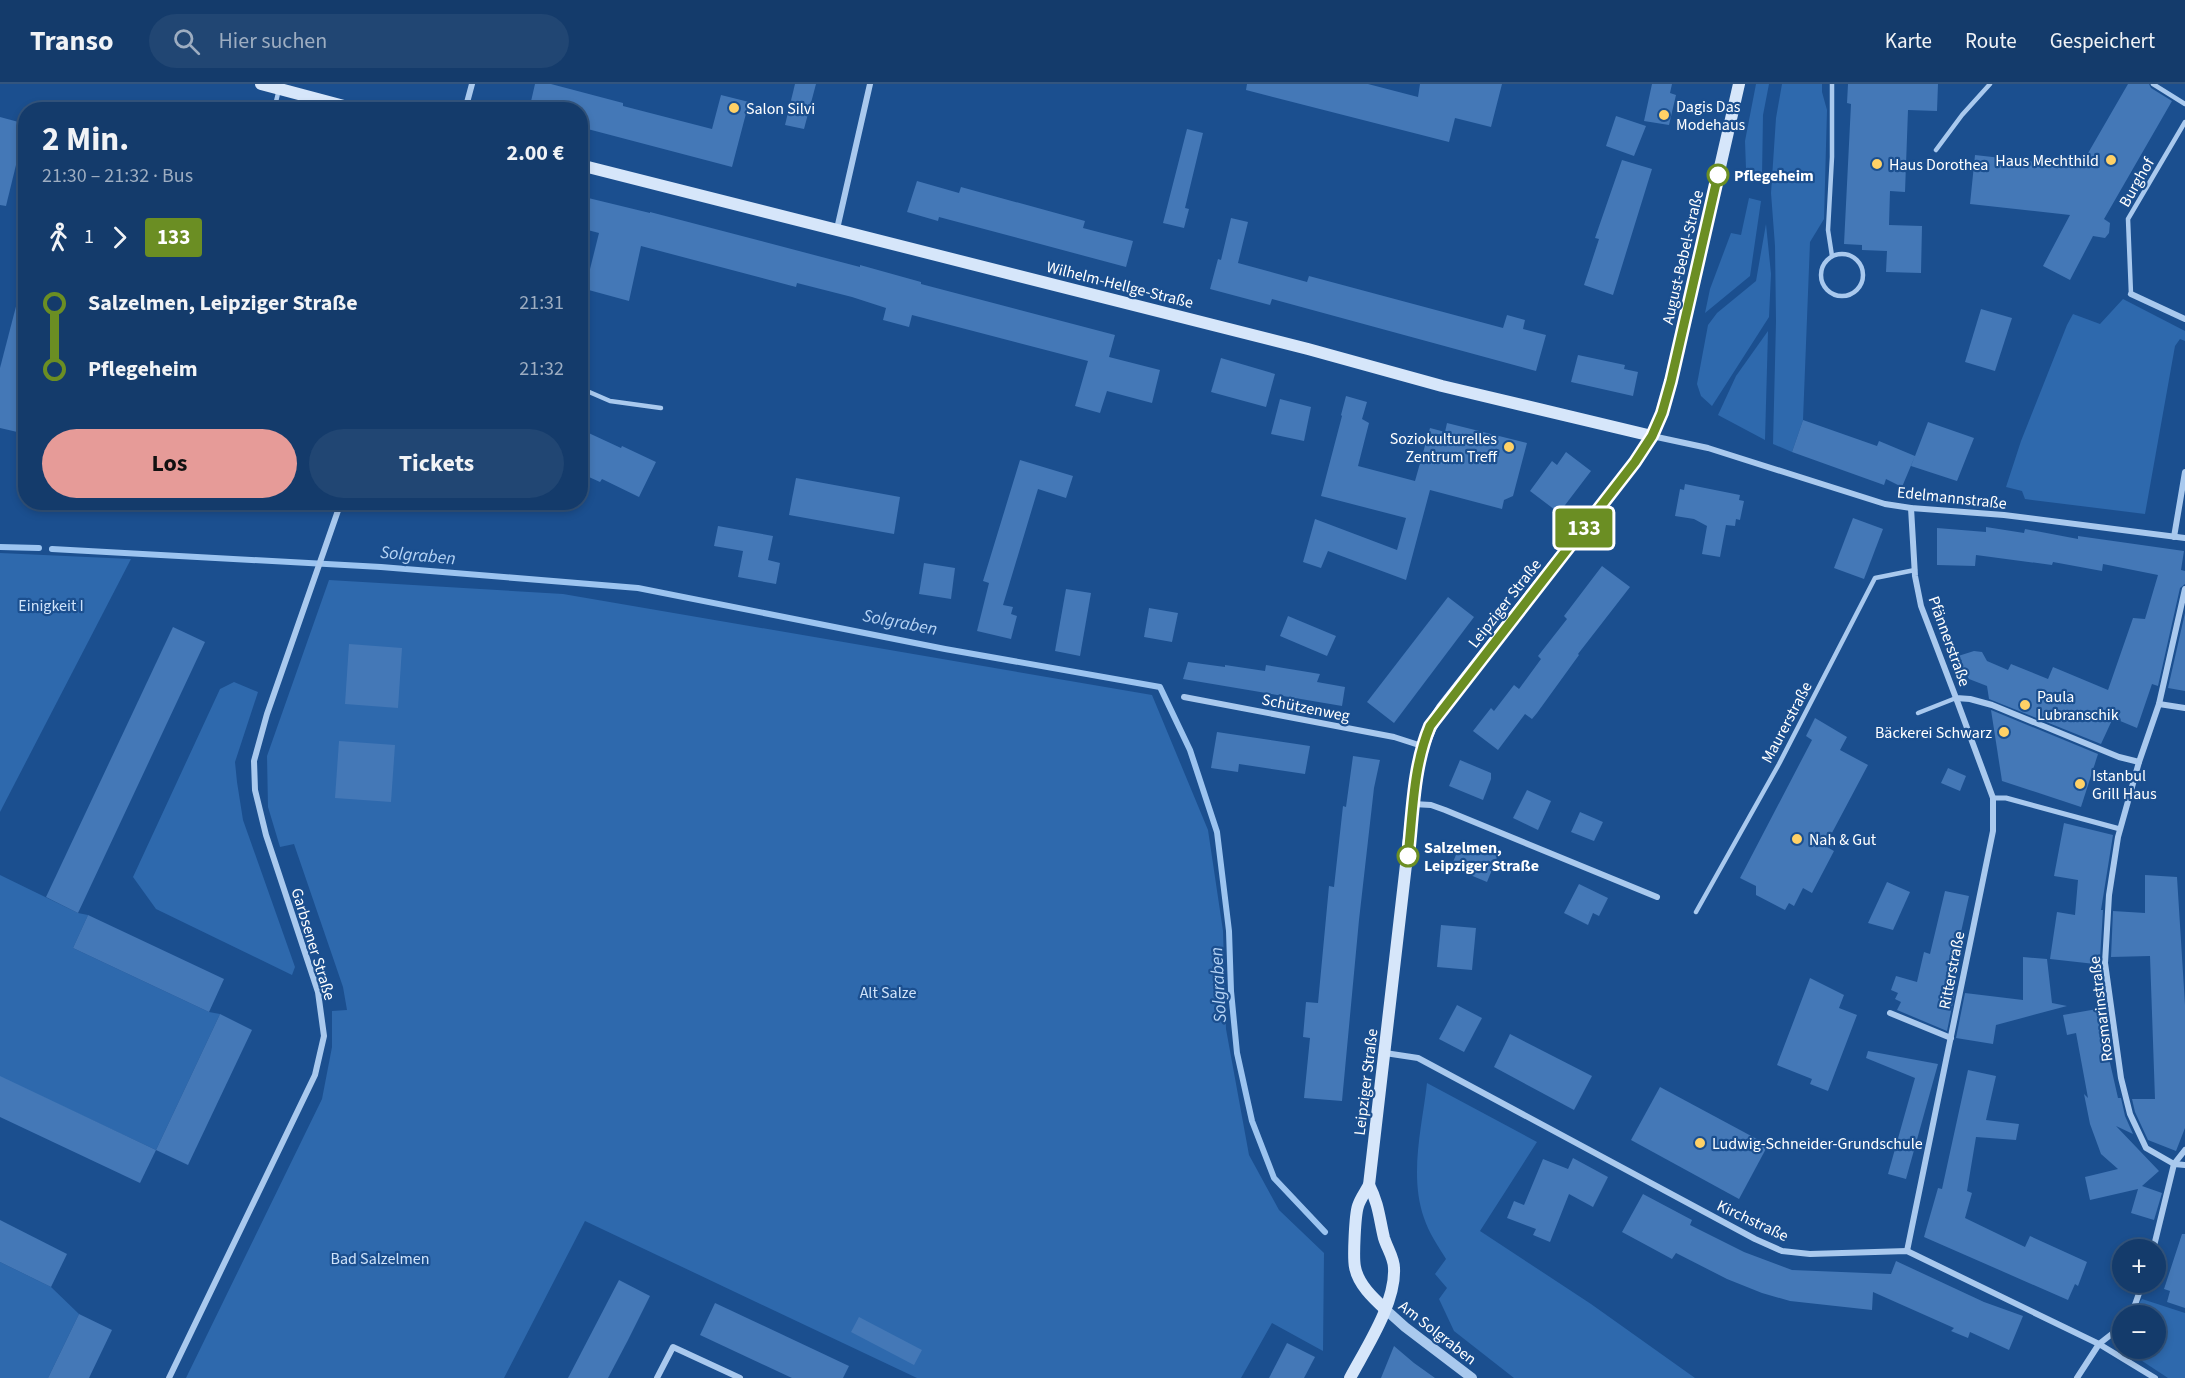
<!DOCTYPE html>
<html lang="de">
<head>
<meta charset="utf-8">
<style>
  body { margin:0; font-family:"Source Sans 3",sans-serif; background:#214673; color:#f1f3f6; height:100vh; display:flex; flex-direction:column; font-size:22px; white-space:nowrap }
  * { box-sizing:border-box; margin:0 }
  p { font-size:20px; color:#9dadc1 }
  .icon { flex:none; width:33px; height:33px; fill:none; stroke:currentColor; stroke-width:2; stroke-linecap:round; stroke-linejoin:round }
  .map { position:relative; flex:1; overflow:hidden }
  .side { position:absolute; left:18px; top:18px; width:570px; height:408px; display:flex; flex-direction:column; background:#143b6b; border-radius:24px; box-shadow:0 3px 9px #0003,0 0 0 2px #33557e }
  .side>* { flex:none }
  .badge { padding:0 12px; border-radius:4px; font-size:21px; line-height:39px }
  .buttons { position:absolute; left:2112px; top:1155px; display:grid; gap:12px }
  .buttons a { display:grid; place-items:center; width:54px; height:54px; border-radius:50%; background:#143b6b; box-shadow:0 3px 9px #0003,0 0 0 2px #33557e; font-size:30px }
  .map>.badge { position:absolute; translate:-50% -50%; box-shadow:0 0 0 3px #fff }
  .legs { display:flex; align-items:center; gap:9px; height:66px; padding:0 24px; font-size:20px }
  .legs p { margin-inline-start:auto }
  .head { display:flex; align-items:center; justify-content:space-between; height:102px; padding:0 24px }
  h1 { font-size:33px; font-weight:700; line-height:45px }
  .action { display:flex; gap:12px; margin-top:auto; padding:12px 24px }
  .action a { flex:1; height:69px; border-radius:36px; background:#e69b98; color:#111; font-size:24px; font-weight:700; line-height:69px; text-align:center }
  .action a+a { background:#214673; color:#f1f3f6 }
  ul { padding:0 24px; list-style:none }
  li { display:flex; align-items:center; gap:21px; height:66px; font-size:22px }
  li i { display:grid; place-items:center; width:9px; height:100%; margin:0 8px; background:currentColor }
  li i::after { content:''; width:15px; height:15px; margin:-8px; border:4px solid; border-radius:50%; background:#143b6b }
  li p { margin-inline-start:auto }
  li:first-child i { background:linear-gradient(#0000 50%,currentColor 0) }
  li:last-child i { background:linear-gradient(currentColor 50%,#0000 0) }
  header { display:flex; align-items:center; gap:36px; box-sizing:border-box; height:84px; padding:0 30px; background:#143b6b; border-bottom:2px solid #33557e }
  header strong { font-size:28px }
  nav { display:flex; gap:33px; margin-inline-start:auto; font-size:21px }
  .search { width:420px; height:54px; background:#214673; display:flex; align-items:center; gap:15px; box-sizing:border-box; padding:0 21px; border-radius:33px; color:#9dadc1; font-size:22px }
  .map>svg:first-child { display:block }
  .green { fill:#2e69ad }
  .lines { fill:none; stroke-linecap:round; stroke-linejoin:round }
  .stream { stroke:#9cc4f0; stroke-width:6 }
  .building { fill:#4478b7 }
  .service { stroke:#a9c9ee; stroke-width:4.5 }
  .pedestrian { stroke:#a9c9ee; stroke-width:5 }
  .minor { stroke:#a9c9ee; stroke-width:6 }
  .tertiary { stroke:#a9c9ee; stroke-width:10 }
  .secondary { stroke:#d6e6fa; stroke-width:12 }
  .line-1-casing { stroke:#fff; stroke-width:14 }
  .line-1 { stroke:#6b8e23; stroke-width:9 }
  .poi-dot { fill:#ffd166; stroke:#1b4f8f; stroke-width:2 }
  .stop-1-dot { fill:#fff; stroke:#6b8e23; stroke-width:3 }
  .labels { text-anchor:middle; stroke-width:4.5; stroke-linejoin:round; paint-order:stroke }
  .poi-label { font-size:16px; fill:#fff; stroke:#1b4f8f; text-anchor:start }
  .stop-label { font-size:16px; font-weight:bold; fill:#fff; stroke:#1b4f8f; text-anchor:start }
  .street-label { font-size:16px; fill:#fff; stroke:#1b4f8f }
  .park-label { font-size:16px; fill:#cfe3fa; stroke:#1b4f8f }
  .water-label { font-size:18px; font-style:italic; fill:#b5d3f5; stroke:#1b4f8f }
</style>
</head>
<body>
<header>
<strong>Transo</strong>
<div class="search"><svg class="icon" aria-label="search" viewBox="0 0 24 24"><circle cx="10" cy="10" r="6"/><path d="M15 15l6 6"/></svg>Hier suchen</div>
<nav><a>Karte</a><a>Route</a><a>Gespeichert</a></nav>
</header>
<div class="map">
<svg width="2185" height="1294" viewBox="0 0 2185 1294">
  <rect width="100%" height="100%" fill="#1b4f8f"/>
  <g class="green">
    <polygon points="1756,0 1769,0 1763,31 1762,93 1746,85 1745,57"/>
    <polygon points="1782,0 1822,0 1822,8 1827,26 1824,135 1810,158 1803,336 1792,368 1773,360 1776,237 1775,162 1771,109 1776,34"/>
    <polygon points="1749,114 1761,117 1750,192 1705,229 1710,205 1731,149 1741,151"/>
    <polygon points="1766,140 1771,190 1769,233 1712,322 1701,312 1697,300 1708,241 1717,229 1756,197"/>
    <polygon points="2123,215 2185,247 2185,257 2180,255 2175,262 2145,430 2025,415 2022,407 2006,403 2021,357 2067,241 2073,230 2100,240"/>
    <polygon points="1768,247 1765,356 1718,331 1736,292"/>
    <polygon points="0,469 131,475 0,728"/>
    <polygon points="329,496 563,510 1152,611 1208,746 1223,847 1226,945 1249,1071 1279,1126 1324,1169 1323,1267 1272,1239 1241,1294 917,1294 585,1137 504,1294 186,1294 322,1015 332,963 332,927 347,926 343,903 294,760 280,763 268,723 267,672"/>
    <polygon points="234,598 258,608 235,678 237,698 243,736 295,883 292,891 156,825 133,793 220,605"/>
    <polygon points="0,791 78,829 88,831 73,864 209,928 220,930 156,1066 0,993"/>
    <path d="M1427,999L1537,1058L1480,1147L1591,1220L1695,1294H1514L1454,1247L1439,1215L1447,1204L1435,1190L1446,1175C1438,1162 1429,1149 1424,1134C1409,1091 1422,1043 1427,999Z"/>
    <polygon points="0,1178 51,1203 79,1230 48,1294 0,1294"/>
    <polygon points="2142,1215 2185,1229 2185,1294 2168,1294 2124,1265 2156,1264 2156,1232 2131,1231"/>
  </g>
  <g class="lines">
    <g class="stream">
      <polyline points="0,463 39,464"/>
      <polyline points="52,465 381,483 638,504 945,565 1160,603 1190,666 1217,748 1229,847 1231,907 1237,969 1252,1037 1274,1094 1325,1148"/>
    </g>
  </g>
  <g class="building">
    <polygon points="535,0 551,0 623,19 623,22 712,45 721,11 749,18 732,83 580,43 580,26 529,26"/>
    <polygon points="795,0 816,0 804,45 785,41"/>
    <polygon points="1247,0 1368,0 1418,13 1420,0 1502,0 1491,43 1455,34 1449,58 1246,6"/>
    <polygon points="1652,0 1672,0 1670,9 1676,11 1669,41 1644,37"/>
    <polygon points="1848,0 1938,0 1937,27 1908,26 1905,108 1890,107 1889,141 1922,142 1921,189 1886,188 1887,167 1862,166 1862,161 1844,160 1851,20 1847,19"/>
    <polygon points="2128,0 2149,0 2151,4 2172,17 2104,135 2110,139 2109,149 2105,154 2093,152 2070,196 2043,182 2070,131 1970,120 1975,71 2080,83"/>
    <polygon points="1616,32 1646,42 1634,72 1606,62"/>
    <polygon points="0,33 26,40 6,122 0,121"/>
    <polygon points="1187,45 1203,49 1185,124 1189,125 1184,144 1163,139"/>
    <polygon points="1622,76 1652,85 1613,211 1584,201 1599,155 1595,154"/>
    <polygon points="917,97 959,109 961,103 1085,137 1083,144 1133,157 1126,183 939,133 938,137 907,128"/>
    <polygon points="580,112 650,129 650,128 860,183 860,181 921,198 921,200 1115,251 1109,273 1160,286 1152,319 1107,307 1100,329 1075,322 1088,277 912,231 909,243 883,236 886,224 852,213 797,199 796,203 641,162 629,217 585,205 599,149 580,144"/>
    <polygon points="1231,134 1248,138 1238,179 1307,198 1309,192 1503,244 1507,231 1525,236 1523,245 1546,251 1536,287 1272,215 1270,221 1210,205 1218,175 1221,176"/>
    <polygon points="20,207 26,208 26,350 0,344 0,284"/>
    <polygon points="1981,225 2012,234 1995,287 1965,278"/>
    <polygon points="1578,271 1625,281 1624,285 1638,288 1633,312 1571,298"/>
    <polygon points="1221,274 1275,290 1266,323 1211,308"/>
    <polygon points="1346,312 1367,318 1362,335 1369,339 1358,382 1415,397 1430,344 1445,348 1447,339 1527,359 1513,412 1504,416 1502,425 1430,406 1406,496 1328,467 1321,484 1303,478 1315,435 1397,466 1406,434 1321,412 1342,332 1341,331"/>
    <polygon points="1280,315 1311,323 1304,357 1271,350"/>
    <polygon points="1803,336 1877,362 1879,357 1915,372 1928,338 1974,354 1957,397 1911,382 1915,372 1902,403 1886,395 1884,401 1792,368"/>
    <polygon points="580,345 621,364 622,362 656,378 639,413 602,395 600,398 580,389"/>
    <polygon points="1566,368 1591,387 1559,429 1530,407 1552,377 1557,381"/>
    <polygon points="1020,376 1073,392 1066,414 1038,405 1003,521 1013,523 1011,530 1017,532 1011,555 977,547 989,499 983,497"/>
    <polygon points="796,394 900,413 894,450 789,431"/>
    <polygon points="1685,400 1740,411 1739,416 1744,417 1740,436 1736,435 1735,442 1726,441 1720,473 1702,470 1707,442 1694,435 1675,432 1680,405 1684,406"/>
    <polygon points="1853,434 1883,445 1864,495 1834,484"/>
    <polygon points="718,442 773,452 768,476 780,479 776,500 738,493 743,467 714,462"/>
    <polygon points="1986,443 2024,449 2025,445 2078,455 2078,452 2184,467 2181,486 2185,487 2185,500 2180,504 2158,602 2152,600 2137,644 2113,634 2101,660 1989,615 1987,602 1969,595 1955,573 1974,567 1982,568 1987,577 2008,586 2011,580 2048,595 2053,583 2108,606 2133,534 2145,535 2158,491 2103,480 2102,487 2053,478 2052,481 1976,471 1975,482 1937,481 1937,444 1986,448"/>
    <polygon points="924,479 955,484 951,515 919,510"/>
    <polygon points="1602,482 1630,503 1578,570 1579,571 1537,629 1532,635 1525,630 1498,666 1473,647 1491,624 1494,627 1514,601 1519,605 1541,575 1538,572 1567,535 1564,532"/>
    <polygon points="1066,505 1091,509 1080,572 1055,567"/>
    <polygon points="1448,513 1474,533 1394,639 1367,618"/>
    <polygon points="1149,524 1178,529 1172,558 1144,553"/>
    <polygon points="2185,529 2185,607 2168,604"/>
    <polygon points="1288,532 1336,552 1327,572 1280,552"/>
    <polygon points="173,543 205,558 78,829 46,813"/>
    <polygon points="349,560 402,564 398,624 345,620"/>
    <polygon points="1188,578 1225,583 1225,581 1265,587 1266,581 1320,590 1317,598 1345,603 1342,622 1183,595"/>
    <polygon points="1991,626 2098,670 2081,723 2002,697"/>
    <polygon points="1815,634 1847,653 1840,666 1868,681 1825,762 1834,767 1812,809 1803,804 1794,822 1789,819 1785,826 1756,811 1756,802 1740,794 1812,656 1806,652"/>
    <polygon points="1217,648 1310,662 1305,690 1239,680 1238,688 1211,684"/>
    <polygon points="339,657 395,661 391,718 335,714"/>
    <polygon points="1353,672 1380,676 1374,704 1359,836 1342,1017 1304,1014 1310,954 1303,953 1306,918 1318,919 1329,802 1334,803 1343,722 1346,723"/>
    <polygon points="1460,676 1491,689 1491,695 1483,716 1449,702"/>
    <polygon points="1948,684 1966,692 1960,707 1941,699"/>
    <polygon points="1527,706 1551,717 1538,746 1513,734"/>
    <polygon points="1580,728 1603,738 1594,757 1571,748"/>
    <polygon points="2064,739 2113,751 2101,826 2103,826 2100,874 2095,874 2095,880 2050,875 2057,828 2075,831 2078,796 2054,792"/>
    <polygon points="1462,756 1498,771 1487,798 1451,783"/>
    <polygon points="2145,791 2177,793 2185,921 2185,1044 2176,1067 2148,1056 2135,1028 2132,1015 2155,1015 2150,872 2111,873 2113,827 2145,829"/>
    <polygon points="1887,798 1910,808 1893,846 1868,839"/>
    <polygon points="1579,800 1608,814 1599,832 1593,829 1588,841 1564,829"/>
    <polygon points="1945,807 1969,812 1948,907 1955,908 1947,947 1897,926 1901,918 1895,915 1898,909 1891,906 1896,892 1917,898 1924,868 1930,870"/>
    <polygon points="88,831 224,895 209,928 73,864"/>
    <polygon points="1441,841 1476,844 1472,886 1437,883"/>
    <polygon points="2023,873 2047,875 2052,919 2067,922 1996,941 1993,960 1956,954 1965,909 2023,916"/>
    <polygon points="1810,894 1844,911 1839,924 1857,931 1828,1007 1810,1000 1812,995 1777,981"/>
    <polygon points="1457,921 1482,934 1464,968 1439,955"/>
    <polygon points="2097,925 2104,971 2108,970 2118,1014 2121,1014 2125,1032 2133,1050 2116,1042 2159,1087 2142,1102 2162,1109 2154,1136 2131,1129 2138,1105 2090,1116 2085,1093 2118,1085 2101,1070 2090,1040 2084,1010 2088,1014 2076,949 2067,951 2063,931"/>
    <polygon points="220,930 252,946 188,1081 156,1066"/>
    <polygon points="1510,950 1592,992 1574,1026 1494,983"/>
    <polygon points="1868,967 1938,980 1906,1095 1888,1090 1915,994 1866,974"/>
    <polygon points="1968,986 1996,992 1986,1036 2019,1040 2016,1056 1976,1053 1967,1107 1972,1109 1965,1134 2025,1163 2030,1152 2087,1178 2078,1202 2075,1200 2068,1216 1924,1153 1938,1104 1942,1105"/>
    <polygon points="0,992 156,1066 140,1099 0,1033"/>
    <polygon points="1660,1003 1768,1061 1739,1115 1631,1056"/>
    <polygon points="1573,1074 1608,1093 1593,1123 1569,1110 1550,1158 1533,1151 1536,1145 1507,1134 1514,1117 1524,1121 1543,1075 1568,1085"/>
    <polygon points="1643,1110 1692,1136 1690,1141 1744,1168 1792,1186 1891,1190 1896,1177 1984,1218 2023,1232 2009,1266 1970,1248 1968,1254 1951,1247 1954,1244 1873,1208 1872,1226 1790,1217 1762,1209 1727,1195 1676,1169 1672,1175 1622,1148"/>
    <polygon points="0,1136 67,1170 51,1203 0,1178"/>
    <polygon points="2182,1150 2185,1150 2185,1224 2167,1218 2170,1207 2164,1205"/>
    <polygon points="619,1196 650,1212 628,1256 608,1294 568,1294"/>
    <polygon points="715,1219 849,1282 843,1294 792,1294 700,1251"/>
    <polygon points="79,1230 112,1246 89,1294 48,1294"/>
    <polygon points="859,1233 922,1266 914,1281 851,1248"/>
    <polygon points="1287,1259 1315,1273 1304,1294 1269,1294"/>
    <polygon points="1394,1262 1414,1279 1435,1294 1381,1294"/>
  </g>
  <g class="lines">
    <g class="service">
      <polyline points="1832,0 1832,73 1828,146 1832,172"/>
      <polyline points="2153,0 2185,20"/>
      <polyline points="274,26 279,5"/>
      <polyline points="1936,66 1962,31 1990,0"/>
      <circle cx="1842" cy="191" r="21"/>
      <polyline points="2131,210 2128,135 2185,38"/>
      <polyline points="580,304 610,317 661,324"/>
      <polyline points="1918,629 1956,614"/>
      <polyline points="1696,828 1779,680 1875,494 1915,486"/>
    </g>
    <polyline class="pedestrian" points="1993,714 2006,714 2120,745"/>
    <g class="minor">
      <polyline points="465,26 472,0"/>
      <polyline points="837,145 870,0"/>
      <polyline points="2131,210 2185,235"/>
      <polyline points="1652,352 1708,364 1885,420 1911,424 2004,431 2185,454"/>
      <polyline points="1911,424 1915,492 1921,522 1956,614 1970,615 1992,621 2119,673 2139,678"/>
      <polyline points="2174,453 2185,388"/>
      <polyline points="2185,505 2159,620 2139,678 2118,753 2109,811 2105,879 2121,994 2130,1030 2146,1064 2174,1080 2185,1081"/>
      <polyline points="1184,613 1394,653 1422,662"/>
      <polyline points="2159,620 2185,624"/>
      <polyline points="1413,720 1431,721 1445,726 1657,813"/>
      <polyline points="1890,929 1951,954"/>
      <polyline points="1385,969 1418,974 1755,1155 1782,1167 1810,1170 1907,1167 2099,1260 2155,1294"/>
      <polyline points="2153,1166 2174,1080 2185,1066"/>
      <polyline points="1907,1167 1993,747 1993,714 1956,614"/>
      <polyline points="2131,1232 2143,1198"/>
      <polyline points="169,1294 315,991 324,952 318,908 266,751 255,706 254,677 267,630 341,418"/>
      <polyline points="657,1294 673,1263 740,1294"/>
      <polyline points="2077,1294 2099,1260 2122,1242"/>
    </g>
    <polyline class="tertiary" points="1385,1225 1405,1243 1472,1294"/>
    <g class="secondary">
      <polyline points="261,0 359,26"/>
      <polyline points="580,81 1308,265 1442,302 1652,352"/>
      <path d="M1385,1225C1373,1214 1358,1200 1355,1183C1353,1174 1355,1131 1358,1122C1360,1115 1366,1107 1369,1101L1413,720C1418,683 1420,656 1442,624L1635,378L1652,352L1662,329L1671,297L1739,0"/>
      <path d="M1350,1294C1366,1264 1396,1219 1394,1184C1394,1174 1387,1164 1384,1154C1379,1133 1379,1121 1369,1101"/>
    </g>
  </g>
  <g class="lines">
    <defs>
      <path id="line-1" d="M1408,772C1413,728 1413,683 1430,642L1635,378L1652,352L1662,329L1671,297L1718,91"/>
    </defs>
    <use href="#line-1" class="line-1-casing"/>
    <use href="#line-1" class="line-1"/>
  </g>
  <g class="poi-dot">
    <circle cx="734" cy="24" r="6"/>
    <circle cx="1664" cy="31" r="6"/>
    <circle cx="2111" cy="76" r="6"/>
    <circle cx="1877" cy="80" r="6"/>
    <circle cx="1509" cy="363" r="6"/>
    <circle cx="2025" cy="621" r="6"/>
    <circle cx="2004" cy="648" r="6"/>
    <circle cx="2080" cy="700" r="6"/>
    <circle cx="1797" cy="755" r="6"/>
    <circle cx="1700" cy="1059" r="6"/>
  </g>
  <g class="stop-1-dot">
    <circle cx="1718" cy="91" r="10"/>
    <circle cx="1408" cy="772" r="10"/>
  </g>
  <g class="labels">
    <g class="poi-label">
      <text x="1676" y="28">Dagis Das<tspan x="1676" dy="18">Modehaus</tspan></text>
      <text x="746" y="30">Salon Silvi</text>
      <text x="2099" y="82" text-anchor="end">Haus Mechthild</text>
      <text x="1889" y="86">Haus Dorothea</text>
      <text x="1497" y="360" text-anchor="end">Soziokulturelles<tspan x="1497" dy="18">Zentrum Treff</tspan></text>
      <text x="2037" y="618">Paula<tspan x="2037" dy="18">Lubranschik</tspan></text>
      <text x="1992" y="654" text-anchor="end">Bäckerei Schwarz</text>
      <text x="2092" y="697">Istanbul<tspan x="2092" dy="18">Grill Haus</tspan></text>
      <text x="1809" y="761">Nah &amp; Gut</text>
      <text x="1712" y="1065">Ludwig-Schneider-Grundschule</text>
    </g>
    <g class="stop-label">
      <text x="1734" y="97">Pflegeheim</text>
      <text x="1424" y="769">Salzelmen,<tspan x="1424" dy="18">Leipziger Straße</tspan></text>
    </g>
    <g class="street-label">
      <text transform="translate(2136 98) rotate(-60)" y="6">Burghof</text>
      <text transform="translate(1682 173) rotate(-77)" y="6">August-Bebel-Straße</text>
      <text transform="translate(1120 200) rotate(14)" y="6">Wilhelm-Hellge-Straße</text>
      <text transform="translate(1952 413) rotate(6)" y="6">Edelmannstraße</text>
      <text transform="translate(1504 519) rotate(-52)" y="6">Leipziger Straße</text>
      <text transform="translate(1950 557) rotate(70)" y="6">Pfännerstraße</text>
      <text transform="translate(1306 623) rotate(11)" y="6">Schützenweg</text>
      <text transform="translate(1786 638) rotate(-62)" y="6">Maurerstraße</text>
      <text transform="translate(314 860) rotate(73)" y="6">Garbsener Straße</text>
      <text transform="translate(1951 886) rotate(-79)" y="6">Ritterstraße</text>
      <text transform="translate(2100 925) rotate(-97)" y="6">Rosmarinstraße</text>
      <text transform="translate(1365 998) rotate(-83)" y="6">Leipziger Straße</text>
      <text transform="translate(1753 1136) rotate(25)" y="6">Kirchstraße</text>
      <text transform="translate(1438 1248) rotate(38)" y="6">Am Solgraben</text>
    </g>
    <g class="park-label">
      <text x="51" y="527">Einigkeit I</text>
      <text x="888" y="914">Alt Salze</text>
      <text x="380" y="1180">Bad Salzelmen</text>
    </g>
    <g class="water-label">
      <text transform="translate(418 471) rotate(5)" y="6">Solgraben</text>
      <text transform="translate(900 538) rotate(11)" y="6">Solgraben</text>
      <text transform="translate(1218 901) rotate(-93)" y="6">Solgraben</text>
    </g>
  </g>
</svg>
<div class="buttons">
<a>+</a>
<a>−</a>
</div>
<b class="badge" style="left:1584px;top:444px;background:#6b8e23;color:#fff">133</b>
<section class="side">
<div class="head"><div><h1>2 Min.</h1><p>21:30 – 21:32 · Bus</p></div><b>2.00 €</b></div>
<div class="legs"><svg class="icon" aria-label="walk" viewBox="0 0 24 24"><circle cx="13" cy="4" r="2"/><path d="M13 8l-2 6 4 7M11 14l-3 7M7 12l3-4h3l4 4"/></svg>1<svg class="icon" aria-label="forward" viewBox="0 0 24 24"><path d="M9 5l7 7-7 7"/></svg><b class="badge" style="background:#6b8e23;color:#fff">133</b></div>
<ul>
<li><i style="color:#6b8e23"></i><b>Salzelmen, Leipziger Straße</b><p>21:31</p></li>
<li><i style="color:#6b8e23"></i><b>Pflegeheim</b><p>21:32</p></li>
</ul>
<div class="action"><a>Los</a><a>Tickets</a></div>
</section>
</div>
</body>
</html>
